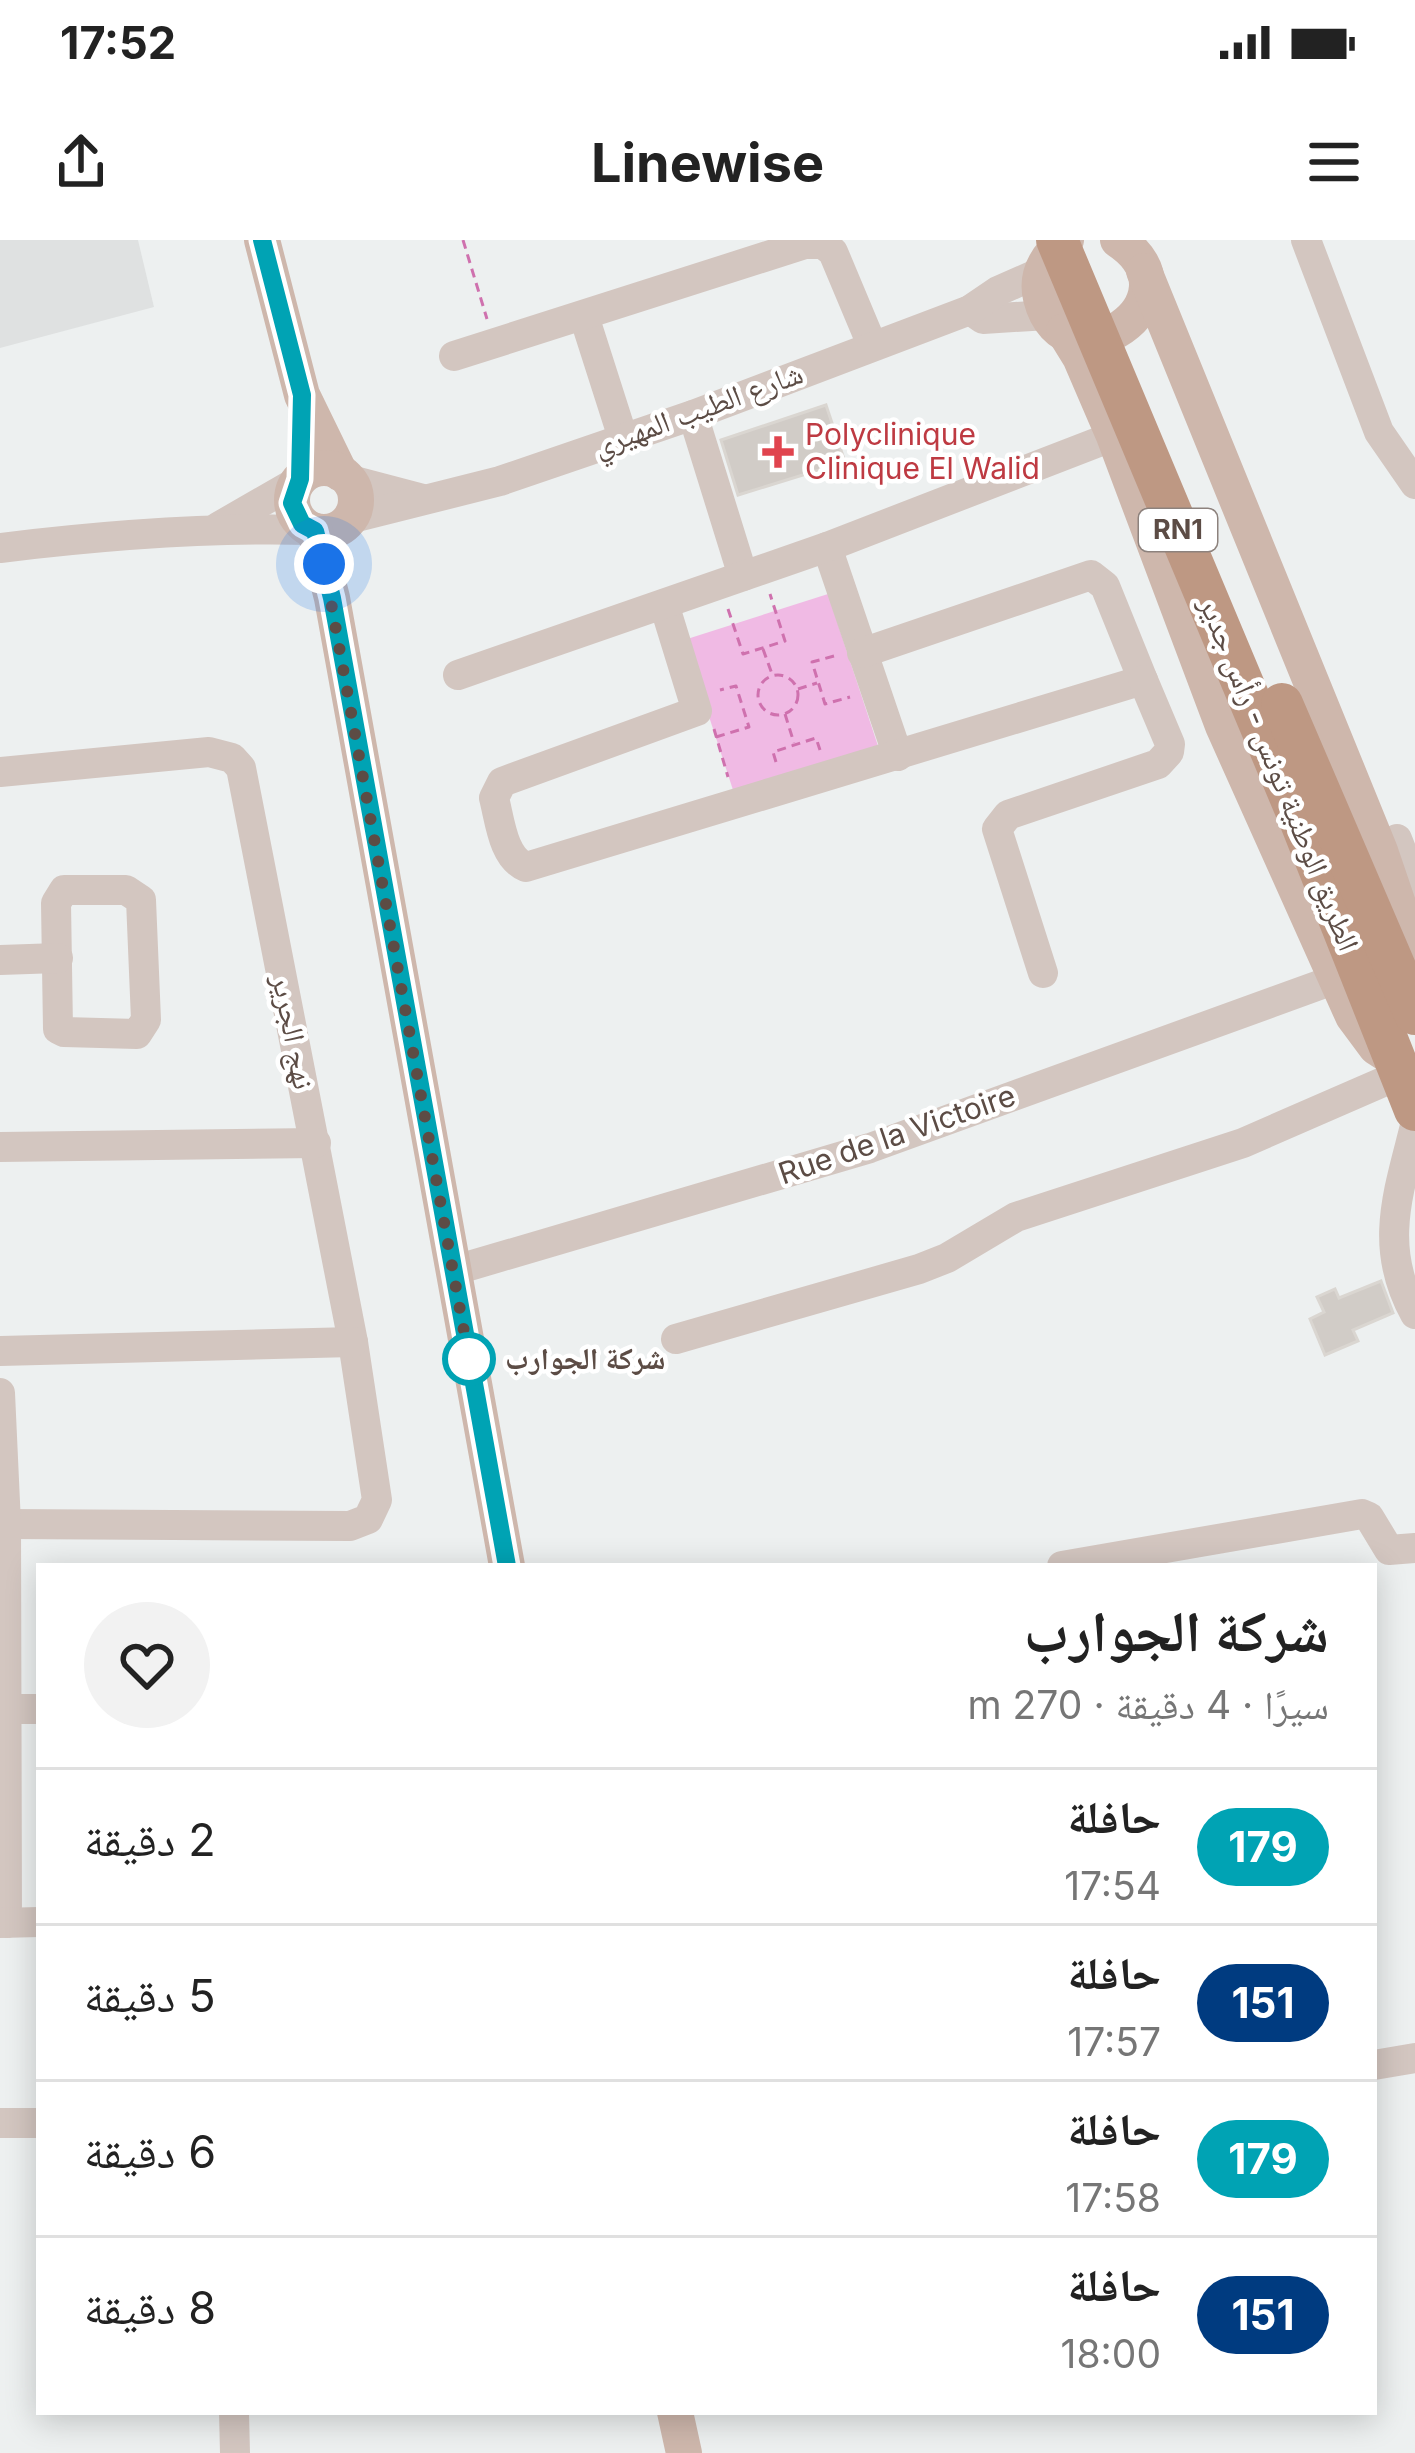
<!DOCTYPE html>
<html lang="ar">
<head>
<meta charset="utf-8">
<style>
  body { margin:0; font-family:Inter,"Noto Naskh Arabic",sans-serif; background:#f2f2f2; color:#222; direction:rtl; height:100vh; display:flex; flex-direction:column; font-size:45px; white-space:nowrap }
  * { box-sizing:border-box; margin:0 }
  p { font-size:39px; color:#767676 }
  .icon { flex:none; width:66px; height:66px; fill:none; stroke:currentColor; stroke-width:2; stroke-linecap:round; stroke-linejoin:round }
  .map { position:relative; flex:1; overflow:hidden; direction:ltr }
  .panel { position:absolute; left:36px; top:1323px; width:1341px; height:852px; display:flex; flex-direction:column; background:#fff; border-radius:0px; box-shadow:0 6px 30px #0003; direction:rtl }
  .panel>* { flex:none }
  .badge { padding:0 24px; border-radius:39px; font-size:42px; line-height:78px }
  .you { position:absolute; width:60px; height:60px; margin:-30px; border:9px solid #fff; border-radius:50%; background:#1a73e8; box-shadow:0 0 0 18px #1a73e833 }
  .map>.badge { position:absolute; translate:-50% -50%; box-shadow:0 0 0 6px #fff }
  .round { display:grid; place-items:center; flex:none; width:126px; height:126px; border-radius:63px; background:#f2f2f2 }
  .summary { display:flex; align-items:center; justify-content:space-between; height:204px; padding:0 48px }
  h1 { font-size:57px; font-weight:700; line-height:90px }
  ul { padding:0; list-style:none }
  li { display:flex; align-items:center; gap:36px; height:156px; padding:0 48px; border-top:3px solid #e0e0e0 }
  li div { flex:1 }
  li b { display:block; font-size:45px }
  li em { font-style:normal }
  li .badge { min-width:132px; font-weight:700; text-align:center }
  .status { display:flex; justify-content:space-between; align-items:center; height:84px; padding:0 60px; background:#fff; direction:ltr }
  .status svg { height:33px; fill:currentColor }
  header { display:flex; justify-content:space-between; align-items:center; height:156px; padding:0 48px; background:#fff; font-size:54px; font-weight:700 }
  .map>svg:first-child { display:block }
  .education { fill:#dfe1e1 }
  .green { fill:#f0bae4 }
  .building { fill:#d1ccc7; stroke:#dad6d1; stroke-width:3 }
  .lines { fill:none; stroke-linecap:round; stroke-linejoin:round }
  .path { stroke:#cf71ae; stroke-width:3; stroke-dasharray:9 6; stroke-linecap:butt }
  .minor { stroke:#d3c6c0; stroke-width:30 }
  .major { stroke:#ceb7ac; stroke-width:36 }
  .highway { stroke:#be9883; stroke-width:42 }
  .line-casing { stroke:#fff; stroke-width:27 }
  .line { stroke:#00a3b4; stroke-width:18 }
  .walk { stroke:#5c4c45; stroke-width:12; stroke-dasharray:0 21.6 }
  .health-dot { fill:#e0444e; stroke:#fff; stroke-width:4.5 }
  .stop-dot { fill:#fff; stroke:#00a3b4; stroke-width:6 }
  .labels { text-anchor:middle; stroke-width:9; stroke-linejoin:round; paint-order:stroke }
  .shield { fill:#fff; stroke:#8d827d; stroke-width:3 }
  .shield-label { font-size:27px; font-weight:bold; fill:#5c4c45 }
  .street-label { font-size:30px; fill:#5c4c45; stroke:#fff }
  .health-label { font-size:30px; fill:#be3a42; stroke:#fff; text-anchor:start }
  .stop-label { font-size:30px; font-weight:bold; fill:#5c4c45; stroke:#fff; text-anchor:start }
</style>
</head>
<body>
<div class="status"><b>17:52</b><svg viewBox="0 0 49 12"><path d="M0 12V9h3v3zM5 12V6h3v6zM10 12V3h3v9zM15 12V0h3v12zM26 1h20v11H26zM47 4h2v5h-2z"/></svg></div>
<header><svg class="icon" aria-label="menu" viewBox="0 0 24 24"><path d="M4 6h16M4 12h16M4 18h16"/></svg>Linewise<svg class="icon" aria-label="share" viewBox="0 0 24 24"><path d="M12 15V3M7 8l5-5 5 5M5 13v7h14v-7"/></svg></header>
<div class="map">
<svg width="1415" height="2213" viewBox="0 0 1415 2213">
  <rect width="100%" height="100%" fill="#edf0f0"/>
  <polygon class="education" points="0,0 138,0 154,67 0,108"/>
  <polygon class="green" points="828,354 878,506 734,553 684,400"/>
  <g class="building">
    <polygon points="826,165 845,222 738,255 721,200"/>
    <polygon points="1381,1041 1393,1073 1353,1090 1358,1101 1325,1115 1310,1079 1324,1072 1317,1057 1335,1049 1339,1058"/>
  </g>
  <g class="lines">
    <g class="path">
      <polyline points="463,0 487,79"/>
      <polyline points="728,369 743,414 785,401 770,354"/>
      <polyline points="763,409 772,434"/>
      <polyline points="834,416 812,422 825,464 850,457"/>
      <circle cx="778" cy="455" r="20"/>
      <polyline points="798,449 817,443"/>
      <polyline points="785,474 794,503"/>
      <polyline points="714,489 728,537"/>
      <polyline points="716,497 749,487 736,446 720,450"/>
      <polyline points="776,522 773,512 816,498 820,510"/>
    </g>
    <g class="minor">
      <polyline points="1306,0 1379,192 1415,244"/>
      <polyline points="970,70 983,79 1048,75"/>
      <polyline points="584,76 623,198"/>
      <polyline points="454,116 805,4 823,4 833,12 872,105"/>
      <polyline points="693,175 743,336"/>
      <polyline points="347,239 423,259"/>
      <polyline points="349,279 500,241 693,175 970,70 998,51 1041,32"/>
      <polyline points="218,287 298,241"/>
      <polyline points="827,307 898,516"/>
      <path d="M0,308C105,295 206,287 312,290"/>
      <path d="M664,364L697,471L502,542L494,558C500,581 503,618 526,627L1143,440L1105,346L1091,335L862,413"/>
      <polyline points="458,435 827,307 1114,196"/>
      <polyline points="0,532 209,512 232,518 241,528 353,1102 377,1260 368,1279 350,1286 6,1284"/>
      <polyline points="1397,599 1415,645"/>
      <polygon points="64,650 126,650 141,660 146,780 137,794 64,792 58,789 56,663"/>
      <polyline points="0,720 58,718"/>
      <polyline points="1043,733 997,589 1008,575 1158,524 1169,512 1170,504 1143,440"/>
      <path d="M1415,886C1398,954 1378,1007 1415,1074"/>
      <polyline points="0,907 316,903"/>
      <polyline points="452,1031 870,908 1336,739"/>
      <polyline points="676,1099 919,1029 947,1018 1016,977 1243,903 1399,835"/>
      <polyline points="0,1111 353,1102"/>
      <polyline points="0,1153 6,1284 7,1683"/>
      <polyline points="1062,1326 1362,1274 1369,1277 1389,1310 1415,1308"/>
      <polyline points="0,1469 39,1469"/>
      <polyline points="0,1683 39,1682"/>
      <polyline points="1374,1825 1415,1818"/>
      <polyline points="0,1883 39,1883"/>
      <polyline points="234,2172 235,2213"/>
    </g>
    <g class="major">
      <polyline points="262,0 302,155 340,233"/>
      <path d="M1066,0C1048,15 1035,33 1041,58C1065,154 1207,59 1118,0"/>
      <polyline points="1144,31 1380,611 1415,714"/>
      <polyline points="1064,91 1080,117 1114,196 1223,486 1353,776 1376,807 1390,816"/>
      <circle cx="324" cy="260" r="32"/>
      <polyline points="315,291 332,358 507,1326"/>
      <polyline points="675,2172 684,2213"/>
    </g>
    <g class="highway">
      <polyline points="1057,0 1300,580 1415,870"/>
      <polyline points="1282,464 1415,774"/>
    </g>
  </g>
  <g class="lines">
    <defs>
      <polyline id="line" points="262,0 302,155 300,239 292,263 302,284 315,291 332,358 507,1326"/>
    </defs>
    <use href="#line" class="line-casing"/>
    <use href="#line" class="line"/>
    <polyline class="walk" points="324,324 469,1119"/>
  </g>
  <path class="health-dot" d="M772 194h12v12h12v12h-12v12h-12v-12h-12v-12h12z"/>
  <circle class="stop-dot" cx="469" cy="1119" r="24"/>
  <g class="labels">
    <rect class="shield" x="1139" y="269" width="78" height="42" rx="9"/>
    <g class="shield-label">
      <text x="1178" y="299">RN1</text>
    </g>
    <g class="street-label">
      <text transform="translate(698 170) rotate(-20)" y="10">شارع الطيب المهيري</text>
      <text transform="translate(1279 534) rotate(68)" y="10">الطريق الوطنية تونس - رأس جدير</text>
      <text transform="translate(293 792) rotate(79)" y="10">نهج الجرير</text>
      <text transform="translate(897 895) rotate(-19)" y="10">Rue de la Victoire</text>
    </g>
    <g class="health-label">
      <text x="805" y="205">Polyclinique<tspan x="805" dy="34">Clinique El Walid</tspan></text>
    </g>
    <g class="stop-label">
      <text x="505" y="1129">شركة الجوارب</text>
    </g>
  </g>
</svg>
<div class="you" style="left:324px;top:324px"></div>
<section class="panel">
<div class="summary"><div><h1>شركة الجوارب</h1><p>سيرًا · 4 دقيقة · 270 m</p></div><a class="round"><svg class="icon" aria-label="heart" viewBox="0 0 24 24"><path d="M12 20l-8-8c-3-5 5-10 8-4 3-6 11-1 8 4z"/></svg></a></div>
<ul>
<li><span class="badge" style="background:#00a3b4;color:#fff">179</span><div><b>حافلة</b><p>17:54</p></div><em>2 دقيقة</em></li>
<li><span class="badge" style="background:#003b80;color:#fff">151</span><div><b>حافلة</b><p>17:57</p></div><em>5 دقيقة</em></li>
<li><span class="badge" style="background:#00a3b4;color:#fff">179</span><div><b>حافلة</b><p>17:58</p></div><em>6 دقيقة</em></li>
<li><span class="badge" style="background:#003b80;color:#fff">151</span><div><b>حافلة</b><p>18:00</p></div><em>8 دقيقة</em></li>
</ul>
</section>
</div>
</body>
</html>
